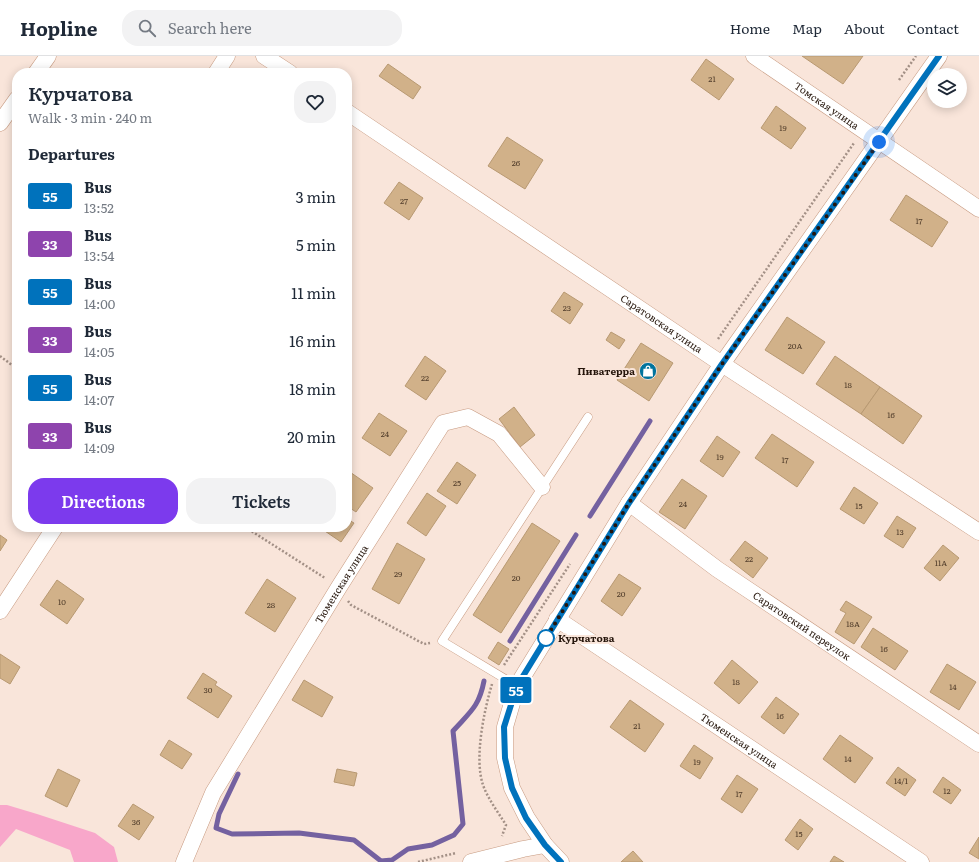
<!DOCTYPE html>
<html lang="en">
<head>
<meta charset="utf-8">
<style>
  body { margin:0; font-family:Literata,serif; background:#f2f2f3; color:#1f2937; height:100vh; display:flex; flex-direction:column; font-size:15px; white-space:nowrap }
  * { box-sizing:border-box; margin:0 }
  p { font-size:13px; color:#747a83 }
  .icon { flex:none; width:22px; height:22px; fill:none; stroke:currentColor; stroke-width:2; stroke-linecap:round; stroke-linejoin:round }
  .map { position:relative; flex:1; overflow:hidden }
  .side { position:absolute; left:12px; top:12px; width:340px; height:464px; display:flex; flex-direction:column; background:#fff; border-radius:16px; box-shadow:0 2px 10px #0003 }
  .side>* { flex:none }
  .badge { padding:0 8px; border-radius:3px; font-size:14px; line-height:26px }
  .buttons { position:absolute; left:927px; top:12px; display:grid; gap:8px }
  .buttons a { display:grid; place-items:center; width:40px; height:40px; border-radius:50%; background:#fff; box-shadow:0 2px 10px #0003; font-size:20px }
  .you { position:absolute; width:20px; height:20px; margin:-10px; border:3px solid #fff; border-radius:50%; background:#1a73e8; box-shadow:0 0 0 6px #1a73e833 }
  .map>.badge { position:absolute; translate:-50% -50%; box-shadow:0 0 0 2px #fff }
  h2 { padding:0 16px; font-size:15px; line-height:36px }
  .round { display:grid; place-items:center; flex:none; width:42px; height:42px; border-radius:16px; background:#f2f2f3 }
  .head { display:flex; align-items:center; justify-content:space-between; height:68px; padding:0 16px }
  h1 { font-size:19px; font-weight:600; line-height:30px }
  .primary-button { display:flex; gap:8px; margin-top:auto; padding:8px 16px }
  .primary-button a { flex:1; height:46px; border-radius:16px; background:#7c3aed; color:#fff; font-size:16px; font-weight:600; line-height:46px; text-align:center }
  .primary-button a+a { background:#f2f2f3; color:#1f2937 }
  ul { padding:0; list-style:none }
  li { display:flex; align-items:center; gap:12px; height:48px; padding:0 16px }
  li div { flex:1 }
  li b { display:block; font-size:15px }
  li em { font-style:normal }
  li .badge { min-width:44px; font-weight:700; text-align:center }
  header { display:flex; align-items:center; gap:24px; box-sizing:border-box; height:56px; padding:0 20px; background:#fff; border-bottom:1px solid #e0e1e3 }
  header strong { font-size:19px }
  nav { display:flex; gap:22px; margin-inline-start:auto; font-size:14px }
  .search { width:280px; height:36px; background:#f2f2f3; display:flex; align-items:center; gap:10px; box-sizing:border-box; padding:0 14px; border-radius:16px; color:#747a83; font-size:15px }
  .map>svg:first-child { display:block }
  .green { fill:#f8a7ca }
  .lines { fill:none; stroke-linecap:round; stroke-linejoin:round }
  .stream { stroke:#7461a0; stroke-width:5 }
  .building { fill:#d1b189; stroke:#b89972 }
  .service-casing { stroke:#c79a80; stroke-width:9 }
  .minor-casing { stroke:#c79a80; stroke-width:17 }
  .path { stroke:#a39086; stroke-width:2.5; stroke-dasharray:2 2; stroke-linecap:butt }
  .service { stroke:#fff; stroke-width:8 }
  .minor { stroke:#fff; stroke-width:16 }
  .line-casing { stroke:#fff; stroke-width:9 }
  .line { stroke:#0072bc; stroke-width:6 }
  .walk { stroke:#25150b; stroke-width:4; stroke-dasharray:0 7.2 }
  .stop-dot { fill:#fff; stroke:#0072bc; stroke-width:2 }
  .labels { text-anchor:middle; stroke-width:4; stroke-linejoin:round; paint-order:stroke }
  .number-label { font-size:8px; fill:#503c2a }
  .street-label { font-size:10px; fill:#25150b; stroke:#f9e5da }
  .poi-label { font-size:10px; font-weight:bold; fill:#25150b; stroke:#f9e5da; text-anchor:end }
  .stop-label { font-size:10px; font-weight:bold; fill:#25150b; stroke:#f9e5da; text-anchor:start }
</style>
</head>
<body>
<header>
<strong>Hopline</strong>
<div class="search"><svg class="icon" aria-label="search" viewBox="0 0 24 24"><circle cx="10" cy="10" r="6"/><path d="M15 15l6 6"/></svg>Search here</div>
<nav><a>Home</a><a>Map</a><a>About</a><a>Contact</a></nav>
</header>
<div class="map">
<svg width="979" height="806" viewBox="0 0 979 806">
  <rect width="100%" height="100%" fill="#f9e5da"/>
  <polygon class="green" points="0,749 7,749 37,758 95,777 114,791 118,806 74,806 70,794 16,773 0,791"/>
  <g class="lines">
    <g class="stream">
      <polyline points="590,460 650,365"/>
      <polyline points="510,585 576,479"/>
      <path d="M238,718L219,758L216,772L232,778L299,777L354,784L381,805L392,804L408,793L432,789L454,779L463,768L453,675C470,656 479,651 484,625"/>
    </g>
  </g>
  <g class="building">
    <polygon points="802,0 863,0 843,28"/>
    <polygon points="706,3 734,23 719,44 691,24"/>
    <polygon points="388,8 421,31 413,43 379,20"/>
    <polygon points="776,50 806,72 791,93 761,72"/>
    <polygon points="507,81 543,104 525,133 488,110"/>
    <polygon points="399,126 423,142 409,164 384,147"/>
    <polygon points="906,139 948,166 932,191 890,164"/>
    <polygon points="564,236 583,248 570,268 551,255"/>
    <polygon points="787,261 825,286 803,318 765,294"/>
    <polygon points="611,276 625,284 619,293 606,284"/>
    <polygon points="641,287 673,307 649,345 617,324"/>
    <polygon points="425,300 446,315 426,344 405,330"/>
    <polygon points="835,300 880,331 861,358 816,328"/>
    <polygon points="880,331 922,360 903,388 861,358"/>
    <polygon points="514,351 535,379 520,391 499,363"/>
    <polygon points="379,357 407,375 390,400 362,382"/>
    <polygon points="772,378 814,406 797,431 755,402"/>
    <polygon points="717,380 740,396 723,421 700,405"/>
    <polygon points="457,406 476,419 457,448 437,435"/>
    <polygon points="347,414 373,432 356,456 347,450"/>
    <polygon points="682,423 707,440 685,473 659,456"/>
    <polygon points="854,431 878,447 864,468 840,453"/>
    <polygon points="427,437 446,450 426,480 407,467"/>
    <polygon points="897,460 916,472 903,492 884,480"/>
    <polygon points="347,463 354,467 341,486 319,471 347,471"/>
    <polygon points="532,467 560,485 501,577 473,559"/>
    <polygon points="0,479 7,484 0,495"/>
    <polygon points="745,485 768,502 753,522 730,504"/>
    <polygon points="397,487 425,503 399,548 372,533"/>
    <polygon points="943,489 959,502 940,525 924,512"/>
    <polygon points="619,518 641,532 622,560 601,545"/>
    <polygon points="267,523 296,542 275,576 245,557"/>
    <polygon points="57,524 84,543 67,568 40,549"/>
    <polygon points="846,545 872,561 854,588 835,576 846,557 840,554"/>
    <polygon points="873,572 908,595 895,614 861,591"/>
    <polygon points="498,586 509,593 499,609 488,602"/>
    <polygon points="0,598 20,611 10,628 0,622"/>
    <polygon points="732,604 758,626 739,648 714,627"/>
    <polygon points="947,608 976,626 959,654 930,636"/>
    <polygon points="203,617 217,626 215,629 232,640 218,662 187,642"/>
    <polygon points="304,624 333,641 322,661 292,644"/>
    <polygon points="776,641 799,658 784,678 761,661"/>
    <polygon points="630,644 664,668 645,696 610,671"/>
    <polygon points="840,679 873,702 855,727 823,703"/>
    <polygon points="169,684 192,698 182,713 160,699"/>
    <polygon points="694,689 713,702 700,723 680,710"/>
    <polygon points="898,711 916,724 905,740 886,727"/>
    <polygon points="58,713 80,724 67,751 45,740"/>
    <polygon points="337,713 357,717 354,730 334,726"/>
    <polygon points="737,719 758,733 742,757 721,743"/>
    <polygon points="943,721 961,734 951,748 933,736"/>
    <polygon points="133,748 154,761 139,784 118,770"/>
    <polygon points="800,763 813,773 798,794 785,784"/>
    <polygon points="979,781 979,803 969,797"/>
    <polygon points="633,795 643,806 621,806"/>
    <polygon points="834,800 844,806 830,806"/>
  </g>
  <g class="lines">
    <defs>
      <polyline id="service" points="517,630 442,585 588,361"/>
      <g id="minor">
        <polyline points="264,0 290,17"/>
        <path id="s1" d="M754,0L979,153"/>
        <polyline points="36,17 48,0"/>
        <polyline points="216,17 227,0"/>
        <path id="s2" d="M347,56L722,308L979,476"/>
        <polyline points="0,67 17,43"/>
        <path id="s3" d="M629,447L717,513L979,688"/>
        <polyline points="0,555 55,471"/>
        <path id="s4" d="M557,563L921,806"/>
        <path id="s5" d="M184,806L213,737L339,531L443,367L468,361L499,378L542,431"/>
        <polyline points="471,806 523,793 545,789"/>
        <polyline points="561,806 545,789 527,762 512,732 505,702 505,671 517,630 629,447 722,308 939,0"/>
      </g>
    </defs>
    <use href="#service" class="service-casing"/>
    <use href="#minor" class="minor-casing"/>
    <g class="path">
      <polyline points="899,24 916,0"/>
      <polyline points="718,283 854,87"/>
      <polyline points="0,300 17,313"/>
      <polyline points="245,471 325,522"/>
      <polyline points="348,545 351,549 424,588 430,587"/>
      <polyline points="504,609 570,508"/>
      <path d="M492,628C484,655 474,702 483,729C488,743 498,756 506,769L502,780"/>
      <polyline points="418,806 456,797"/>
    </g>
    <use href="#service" class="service"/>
    <use href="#minor" class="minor"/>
  </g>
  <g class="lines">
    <defs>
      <polyline id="line" points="561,806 545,789 526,762 512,732 505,702 504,671 517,630 629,447 722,308 939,0"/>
    </defs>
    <use href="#line" class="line-casing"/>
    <use href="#line" class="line"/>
    <polyline class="walk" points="546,582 543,587 629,447 722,308 879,86"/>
  </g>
  <defs>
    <symbol id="shop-disc" viewBox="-11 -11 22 22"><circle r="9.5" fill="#00749e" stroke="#f9e5da"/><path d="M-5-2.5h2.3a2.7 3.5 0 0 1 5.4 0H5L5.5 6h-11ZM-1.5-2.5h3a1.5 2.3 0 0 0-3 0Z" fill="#fff"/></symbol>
  </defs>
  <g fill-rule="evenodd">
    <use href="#shop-disc" x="638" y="305" width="20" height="20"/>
  </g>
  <circle class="stop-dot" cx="546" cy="582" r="8"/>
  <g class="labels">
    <g class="number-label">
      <text x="712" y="26">21</text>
      <text x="783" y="75">19</text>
      <text x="516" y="110">26</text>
      <text x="404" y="148">27</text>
      <text x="919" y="168">17</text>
      <text x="567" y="255">23</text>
      <text x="795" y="293">20А</text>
      <text x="425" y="325">22</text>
      <text x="848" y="332">18</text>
      <text x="891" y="362">16</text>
      <text x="385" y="381">24</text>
      <text x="720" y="404">19</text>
      <text x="785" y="407">17</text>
      <text x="457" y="430">25</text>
      <text x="683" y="451">24</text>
      <text x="859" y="453">15</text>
      <text x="900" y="479">13</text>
      <text x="749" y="506">22</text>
      <text x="941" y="510">11А</text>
      <text x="398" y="521">29</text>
      <text x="516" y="525">20</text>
      <text x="621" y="541">20</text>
      <text x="62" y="549">10</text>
      <text x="271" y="552">28</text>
      <text x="853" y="571">18А</text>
      <text x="884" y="596">16</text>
      <text x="736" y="629">18</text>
      <text x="953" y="634">14</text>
      <text x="208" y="637">30</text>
      <text x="780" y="663">16</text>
      <text x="637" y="673">21</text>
      <text x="848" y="706">14</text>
      <text x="697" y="709">19</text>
      <text x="901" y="728">14/1</text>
      <text x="947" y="738">12</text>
      <text x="739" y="741">17</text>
      <text x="136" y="769">36</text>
      <text x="799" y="781">15</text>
    </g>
    <g class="street-label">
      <text dy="4" stroke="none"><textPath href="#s1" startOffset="88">Томская улица</textPath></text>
      <text dy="4" stroke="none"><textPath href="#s2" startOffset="379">Саратовская улица</textPath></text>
      <text dy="4" stroke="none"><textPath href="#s5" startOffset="320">Тюменская улица</textPath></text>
      <text dy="4" stroke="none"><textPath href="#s3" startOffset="212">Саратовский переулок</textPath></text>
      <text dy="4" stroke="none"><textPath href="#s4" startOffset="219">Тюменская улица</textPath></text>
    </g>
    <g class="poi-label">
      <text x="635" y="319">Пиватерра</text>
    </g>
    <g class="stop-label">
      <text x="558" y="586">Курчатова</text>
    </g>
  </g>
</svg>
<div class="buttons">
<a><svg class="icon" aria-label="layers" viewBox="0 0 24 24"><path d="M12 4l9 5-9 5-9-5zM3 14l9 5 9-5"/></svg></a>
</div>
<div class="you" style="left:879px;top:86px"></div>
<b class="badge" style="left:516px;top:634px;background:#0072bc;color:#fff">55</b>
<section class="side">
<div class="head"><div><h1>Курчатова</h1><p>Walk · 3 min · 240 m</p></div><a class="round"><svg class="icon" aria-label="heart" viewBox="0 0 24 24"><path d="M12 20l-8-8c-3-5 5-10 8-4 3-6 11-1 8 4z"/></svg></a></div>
<h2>Departures</h2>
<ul>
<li><span class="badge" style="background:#0072bc;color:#fff">55</span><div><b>Bus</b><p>13:52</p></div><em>3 min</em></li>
<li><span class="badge" style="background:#8e44ad;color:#fff">33</span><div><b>Bus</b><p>13:54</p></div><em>5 min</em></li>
<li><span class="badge" style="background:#0072bc;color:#fff">55</span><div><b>Bus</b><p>14:00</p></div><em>11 min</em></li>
<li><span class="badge" style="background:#8e44ad;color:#fff">33</span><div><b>Bus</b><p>14:05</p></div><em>16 min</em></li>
<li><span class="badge" style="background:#0072bc;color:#fff">55</span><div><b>Bus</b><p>14:07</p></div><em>18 min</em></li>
<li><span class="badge" style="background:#8e44ad;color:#fff">33</span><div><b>Bus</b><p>14:09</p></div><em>20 min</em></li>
</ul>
<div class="primary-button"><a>Directions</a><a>Tickets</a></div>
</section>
</div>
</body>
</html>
